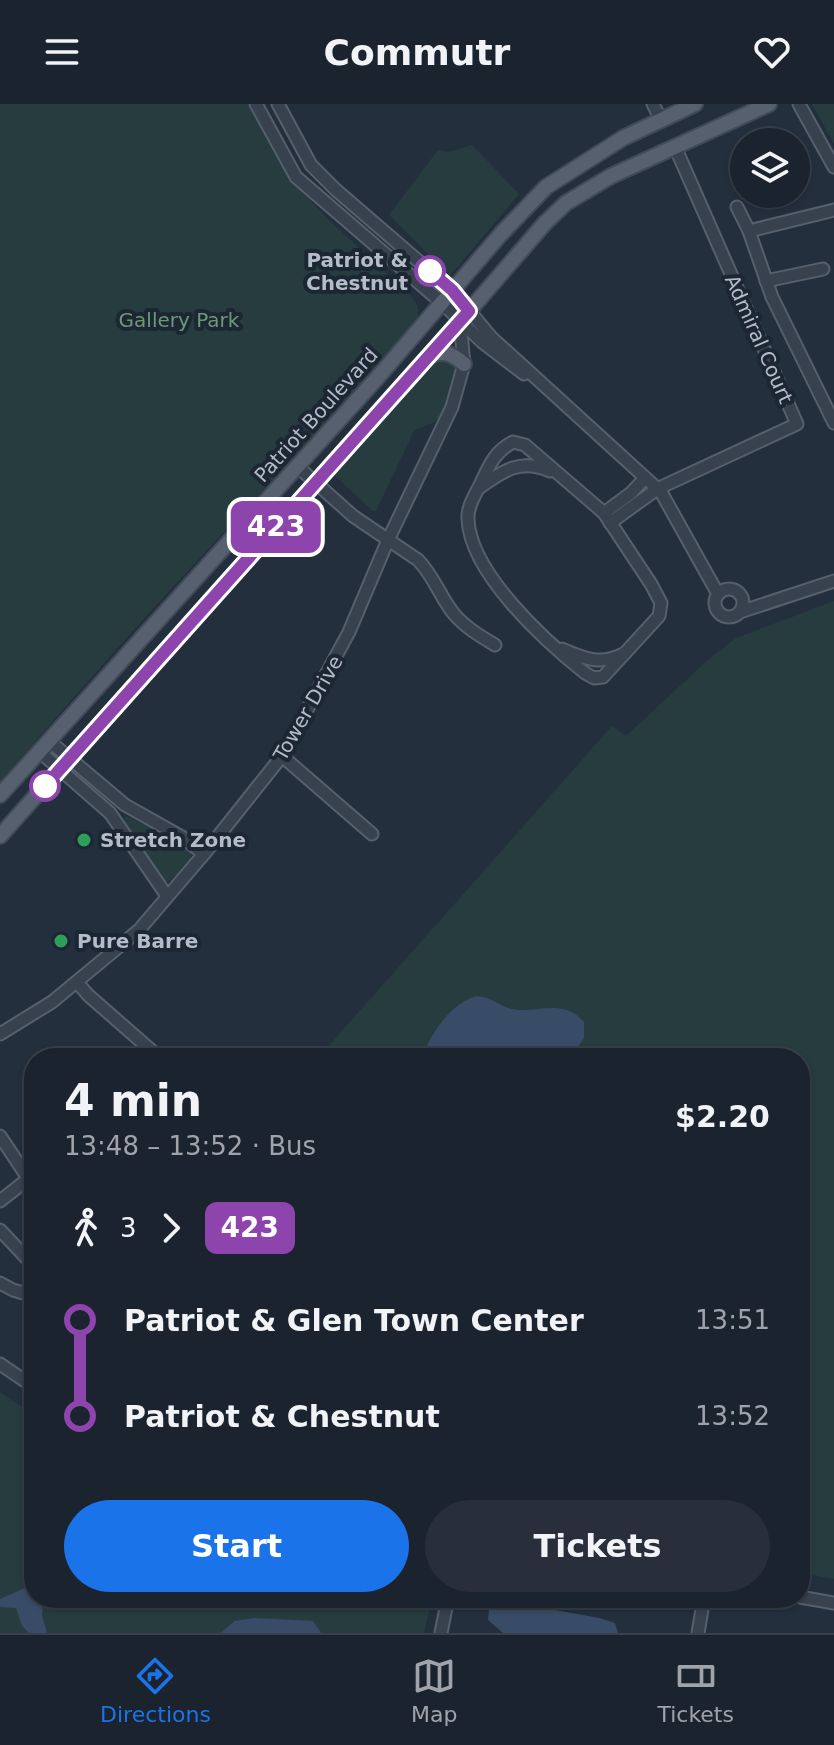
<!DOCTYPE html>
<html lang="en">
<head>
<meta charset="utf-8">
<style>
  body { margin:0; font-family:"DejaVu Sans",sans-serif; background:#282f3a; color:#f1f3f6; height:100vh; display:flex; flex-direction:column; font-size:30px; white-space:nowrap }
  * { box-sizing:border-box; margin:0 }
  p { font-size:26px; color:#a0a4aa }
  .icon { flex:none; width:44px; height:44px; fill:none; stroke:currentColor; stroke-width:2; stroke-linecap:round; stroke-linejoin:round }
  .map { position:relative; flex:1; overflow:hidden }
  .panel { position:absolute; left:24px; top:944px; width:786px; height:560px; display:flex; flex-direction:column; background:#1b232e; border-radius:32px; box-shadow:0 2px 6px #0004,0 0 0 2px #39404a }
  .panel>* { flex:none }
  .badge { padding:0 16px; border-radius:12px; font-size:28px; line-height:52px }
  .controls { position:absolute; left:730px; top:24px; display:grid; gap:16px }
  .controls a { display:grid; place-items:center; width:80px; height:80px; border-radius:50%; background:#1b232e; box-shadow:0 2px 6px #0004,0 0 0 2px #39404a; font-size:40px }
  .map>.badge { position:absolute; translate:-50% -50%; box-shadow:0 0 0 4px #fff }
  .legs { display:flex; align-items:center; gap:12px; height:88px; padding:0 40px; font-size:26px }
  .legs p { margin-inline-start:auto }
  .head { display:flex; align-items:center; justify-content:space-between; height:136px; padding:0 40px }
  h1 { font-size:44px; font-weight:700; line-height:60px }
  .action { display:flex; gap:16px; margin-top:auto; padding:16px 40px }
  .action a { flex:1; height:92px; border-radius:48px; background:#1a73e8; color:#fff; font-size:32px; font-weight:700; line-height:92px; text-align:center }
  .action a+a { background:#282f3a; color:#f1f3f6 }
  ul { padding:0 40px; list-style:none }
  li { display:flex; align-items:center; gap:28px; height:96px; font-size:30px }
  li i { display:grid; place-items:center; width:12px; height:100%; margin:0 10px; background:currentColor }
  li i::after { content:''; width:20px; height:20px; margin:-10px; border:6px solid; border-radius:50%; background:#1b232e }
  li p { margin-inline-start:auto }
  li:first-child i { background:linear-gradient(#0000 50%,currentColor 0) }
  li:last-child i { background:linear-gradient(currentColor 50%,#0000 0) }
  header { display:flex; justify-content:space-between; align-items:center; height:104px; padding:0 40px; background:#1b232e; font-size:36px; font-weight:700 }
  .menu { display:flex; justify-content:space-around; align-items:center; height:112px; border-top:2px solid #39404a; background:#1b232e; font-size:22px; color:#a0a4aa }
  .menu a { display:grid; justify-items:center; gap:4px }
  .menu .on { color:#1a73e8 }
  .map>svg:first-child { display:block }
  .green { fill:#263c3f }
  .water { fill:#394c67 }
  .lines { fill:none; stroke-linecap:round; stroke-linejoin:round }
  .minor-casing { stroke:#565f6c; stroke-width:15 }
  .major-casing { stroke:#414a57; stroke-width:18 }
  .minor { stroke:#38414e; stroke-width:11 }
  .major { stroke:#56606e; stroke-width:14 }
  .line-1-casing { stroke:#fff; stroke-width:18 }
  .line-1 { stroke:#8e44ad; stroke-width:12 }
  .stop-1-dot { fill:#fff; stroke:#8e44ad; stroke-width:4 }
  .leisure-dot { fill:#2e9e5b; stroke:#1d2633; stroke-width:3 }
  .labels { text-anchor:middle; stroke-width:8; stroke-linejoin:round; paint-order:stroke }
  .stop-label { font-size:20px; font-weight:bold; fill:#b4bcc9; stroke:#1d2633; text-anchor:end }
  .park-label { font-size:20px; fill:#6b9a76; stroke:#1d2633 }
  .street-label { font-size:20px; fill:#b4bcc9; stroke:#1d2633 }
  .poi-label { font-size:20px; font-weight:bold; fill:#b4bcc9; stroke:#1d2633; text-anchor:start }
</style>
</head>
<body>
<header><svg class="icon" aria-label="menu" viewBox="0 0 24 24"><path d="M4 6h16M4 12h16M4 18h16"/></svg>Commutr<svg class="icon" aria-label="heart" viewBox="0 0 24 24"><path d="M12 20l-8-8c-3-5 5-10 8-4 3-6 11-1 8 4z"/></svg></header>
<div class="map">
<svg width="834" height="1529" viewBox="0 0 834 1529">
  <rect width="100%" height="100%" fill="#242f3e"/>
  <g class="green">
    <path d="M0,0H253L292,77L328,115L413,194L418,202V215C331,315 239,411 150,508C99,564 50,621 0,678Z"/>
    <polygon points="812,0 834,0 834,40"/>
    <polygon points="472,41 519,90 450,172 389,111 438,46 448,48"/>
    <path d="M444,248L456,261C453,278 450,304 437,316C431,321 422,322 414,327L376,407H373L334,371L332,364Z"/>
    <polygon points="834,497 834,1475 800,1469 800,954 318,954 612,622 626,632 709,555 736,534"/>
    <polygon points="126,712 184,740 190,745 192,758 165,780 122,717"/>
    <polygon points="0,1288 34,1311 34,1494 432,1494 424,1529 0,1529"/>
  </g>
  <g class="water">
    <path d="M477,892C491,893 500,902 512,905C538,910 562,893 584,918V934L570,954H421C432,929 449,900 477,892Z"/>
    <polygon points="25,1484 34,1485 34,1494 43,1494 42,1512 47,1529 29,1529 22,1522 16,1504 0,1503 0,1495"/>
    <polygon points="490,1494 599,1514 615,1519 618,1529 503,1529 488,1516"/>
    <polygon points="254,1514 313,1517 321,1529 220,1529 235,1517"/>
  </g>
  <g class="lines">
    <defs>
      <g id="minor">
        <polyline points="256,0 296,73 441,198 482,238 524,270"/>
        <polyline points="278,0 311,61 336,86 452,186 491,233 661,388 718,490"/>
        <polyline points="653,0 661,16"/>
        <polyline points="799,0 834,63"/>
        <polyline points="737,103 749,127 772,193 834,319"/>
        <polyline points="749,127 834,106"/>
        <polyline points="766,177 823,165"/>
        <path d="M513,338L525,341L604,409L651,480L661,499L659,512L603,573L594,574L585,569C545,537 470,469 468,415C467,403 475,391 480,381C489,362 494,348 513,338Z"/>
        <path d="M297,362L353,412L418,456C434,472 440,493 454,510C465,523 480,532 495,541"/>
        <path d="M479,384C503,367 520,354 550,367"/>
        <polyline points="604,409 631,389 645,374"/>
        <polyline points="610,419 657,385 797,320 676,45"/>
        <circle cx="729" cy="499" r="14"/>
        <polyline points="740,508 834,477"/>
        <path d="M562,545C585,555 601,562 625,549"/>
        <polyline points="48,636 125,701 182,733 204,750"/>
        <polyline points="39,647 110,709 167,792"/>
        <polyline points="282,652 372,730"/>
        <polyline points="77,878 88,891 160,954"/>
        <polyline points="0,930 52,898 139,826 204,750 282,652 349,528 388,436 452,303 464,260 460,217 452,186"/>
        <polyline points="0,1032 34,1083"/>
        <polyline points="0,1097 28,1075"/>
        <polyline points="0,1126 34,1162"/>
        <polyline points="0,1179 13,1186 23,1189 34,1180"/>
        <polyline points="0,1260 34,1283"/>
        <polyline points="800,1493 834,1499"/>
        <polyline points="441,1529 448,1494"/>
        <polyline points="698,1529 704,1494"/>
      </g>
      <g id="major">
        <path d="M430,251C444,246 453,250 464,260"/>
        <polyline points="0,691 378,273 500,131 546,83 623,34 695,0"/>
        <polyline points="0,732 469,207 545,119 566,99 611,72 769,0"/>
      </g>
    </defs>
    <use href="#minor" class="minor-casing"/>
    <use href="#major" class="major-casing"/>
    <use href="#minor" class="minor"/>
    <use href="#major" class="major"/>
  </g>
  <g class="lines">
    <defs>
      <polyline id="line-1" points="45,682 469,207 452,186 430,167"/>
    </defs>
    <use href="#line-1" class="line-1-casing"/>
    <use href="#line-1" class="line-1"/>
  </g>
  <g class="stop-1-dot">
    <circle cx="430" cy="167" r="14"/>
    <circle cx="45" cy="682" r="14"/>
  </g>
  <g class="leisure-dot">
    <circle cx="84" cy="736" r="8"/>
    <circle cx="61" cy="837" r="8"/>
  </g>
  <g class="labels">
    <g class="stop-label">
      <text x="408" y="163">Patriot &amp;<tspan x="408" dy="23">Chestnut</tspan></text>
    </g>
    <g class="park-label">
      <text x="179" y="223">Gallery Park</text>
    </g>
    <g class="street-label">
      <text transform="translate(759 235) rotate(66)" y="7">Admiral Court</text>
      <text transform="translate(316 311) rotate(-48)" y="7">Patriot Boulevard</text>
      <text transform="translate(308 604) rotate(-60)" y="7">Tower Drive</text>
    </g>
    <g class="poi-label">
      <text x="100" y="743">Stretch Zone</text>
      <text x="77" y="844">Pure Barre</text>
    </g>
  </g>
</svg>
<div class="controls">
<a><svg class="icon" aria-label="layers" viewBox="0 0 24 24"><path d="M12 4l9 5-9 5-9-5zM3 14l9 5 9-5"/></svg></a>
</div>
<b class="badge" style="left:276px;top:423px;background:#8e44ad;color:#fff">423</b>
<section class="panel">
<div class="head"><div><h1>4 min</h1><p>13:48 – 13:52 · Bus</p></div><b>$2.20</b></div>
<div class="legs"><svg class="icon" aria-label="walk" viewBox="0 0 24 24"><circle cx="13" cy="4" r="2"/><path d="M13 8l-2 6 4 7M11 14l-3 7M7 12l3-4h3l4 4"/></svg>3<svg class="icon" aria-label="forward" viewBox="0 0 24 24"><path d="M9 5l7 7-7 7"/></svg><b class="badge" style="background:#8e44ad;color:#fff">423</b></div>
<ul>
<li><i style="color:#8e44ad"></i><b>Patriot &amp; Glen Town Center</b><p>13:51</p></li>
<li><i style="color:#8e44ad"></i><b>Patriot &amp; Chestnut</b><p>13:52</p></li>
</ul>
<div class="action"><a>Start</a><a>Tickets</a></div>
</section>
</div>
<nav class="menu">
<a class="on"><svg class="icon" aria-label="directions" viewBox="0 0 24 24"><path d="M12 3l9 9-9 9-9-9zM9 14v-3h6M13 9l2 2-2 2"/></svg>Directions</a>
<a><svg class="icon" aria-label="map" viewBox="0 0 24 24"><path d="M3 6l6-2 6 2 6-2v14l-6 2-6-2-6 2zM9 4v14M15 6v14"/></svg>Map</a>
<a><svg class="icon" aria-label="tickets" viewBox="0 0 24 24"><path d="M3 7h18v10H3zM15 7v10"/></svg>Tickets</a>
</nav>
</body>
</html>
